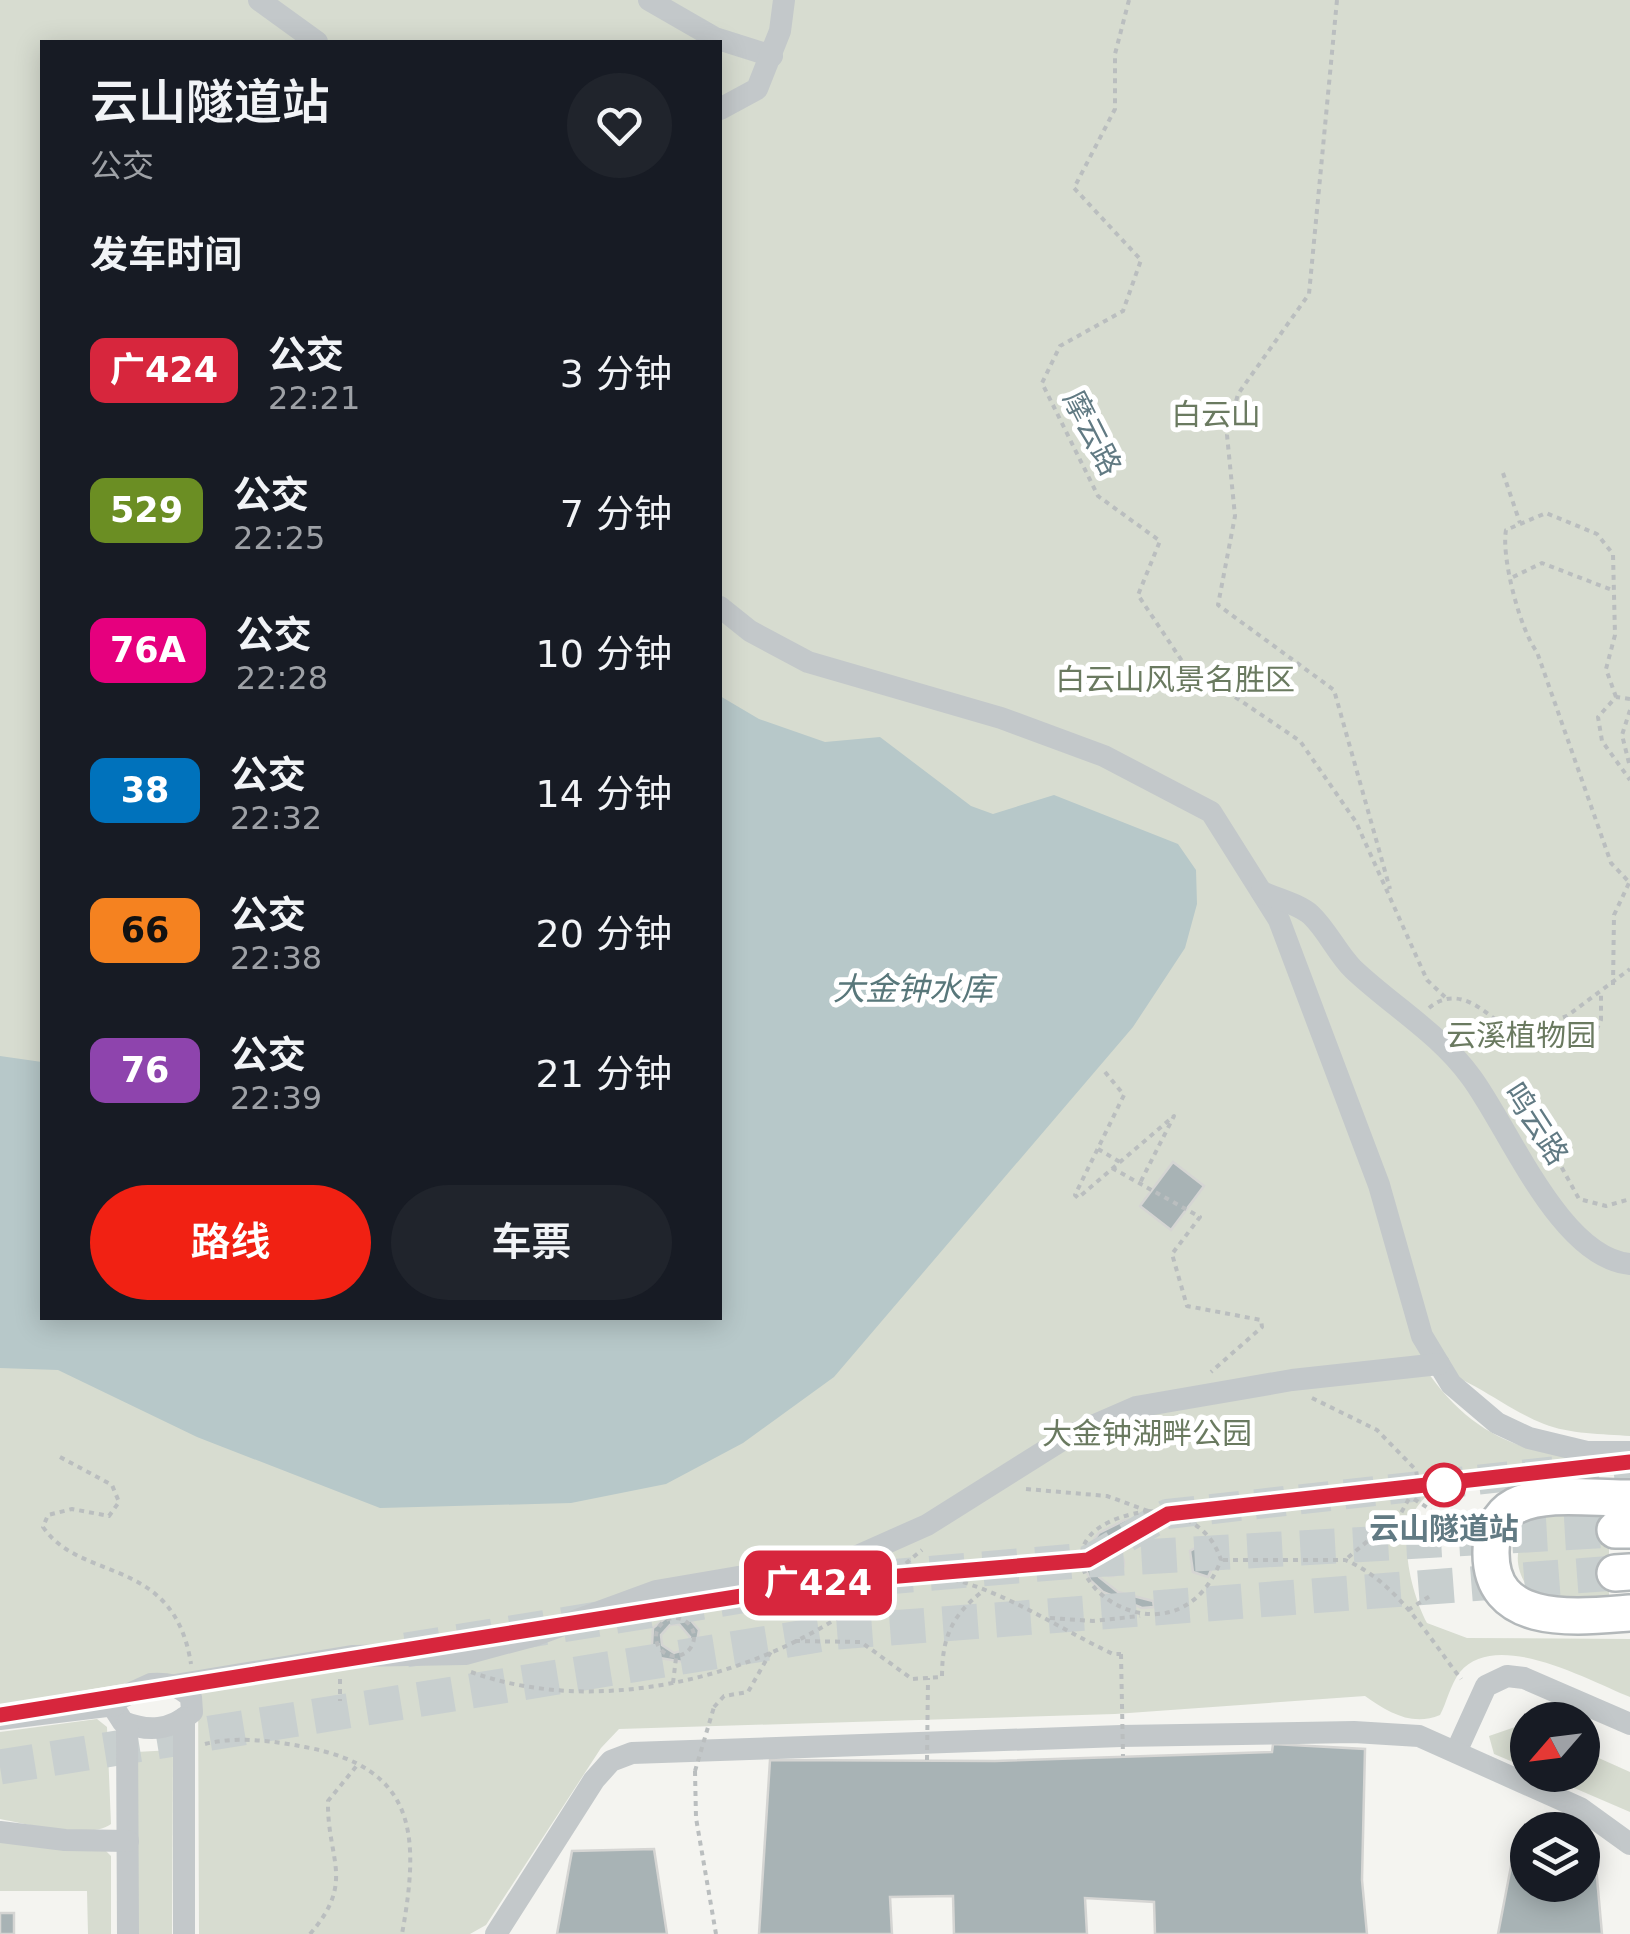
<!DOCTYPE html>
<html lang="zh">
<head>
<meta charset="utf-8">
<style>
  body { margin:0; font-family:"DejaVu Sans","Noto Sans SC",sans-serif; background:#20242c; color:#f1f3f6; height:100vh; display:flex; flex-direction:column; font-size:38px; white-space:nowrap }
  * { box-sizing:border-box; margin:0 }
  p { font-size:32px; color:#9ea1a6 }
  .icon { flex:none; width:55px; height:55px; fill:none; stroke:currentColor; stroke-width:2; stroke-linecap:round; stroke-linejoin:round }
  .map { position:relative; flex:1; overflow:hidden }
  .panel { position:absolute; left:40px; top:40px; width:682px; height:1280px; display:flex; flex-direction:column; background:#171b24; border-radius:0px; box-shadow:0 5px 25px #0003 }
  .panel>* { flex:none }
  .badge { padding:0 20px; border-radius:15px; font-size:35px; line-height:65px }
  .needle { width:65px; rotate:242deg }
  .buttons { position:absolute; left:1510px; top:1702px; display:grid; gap:20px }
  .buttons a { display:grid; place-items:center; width:90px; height:90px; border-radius:50%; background:#171b24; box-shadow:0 5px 25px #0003; font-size:50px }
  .map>.badge { position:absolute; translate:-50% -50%; box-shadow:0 0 0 5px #fff }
  h2 { padding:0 50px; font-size:38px; line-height:90px }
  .round { display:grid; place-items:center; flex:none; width:105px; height:105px; border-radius:52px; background:#20242c }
  .headline { display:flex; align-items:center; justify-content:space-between; height:170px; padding:0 50px }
  h1 { font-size:48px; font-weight:600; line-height:75px }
  .action { display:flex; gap:20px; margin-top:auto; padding:20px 50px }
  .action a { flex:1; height:115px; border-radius:60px; background:#f12113; color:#fff; font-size:40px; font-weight:600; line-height:115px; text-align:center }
  .action a+a { background:#20242c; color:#f1f3f6 }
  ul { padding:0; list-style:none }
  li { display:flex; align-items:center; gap:30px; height:140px; padding:0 50px }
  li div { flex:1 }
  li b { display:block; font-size:38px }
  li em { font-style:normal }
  li .badge { min-width:110px; font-weight:700; text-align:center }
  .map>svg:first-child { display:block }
  .green { fill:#d7dcd0; fill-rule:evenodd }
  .water { fill:#b7c8c9 }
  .building { fill:#a8b3b5; stroke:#d5d5d3; stroke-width:2.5; fill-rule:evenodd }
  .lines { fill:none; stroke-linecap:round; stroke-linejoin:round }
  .major-tunnel { stroke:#c8cfcf; stroke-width:30; stroke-dasharray:30 15; stroke-linecap:butt }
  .highway-tunnel { stroke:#c8cfcf; stroke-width:35; stroke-dasharray:35 18; stroke-linecap:butt }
  .highway-casing { stroke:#b3b8ba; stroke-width:40 }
  .path { stroke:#babebf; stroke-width:4; stroke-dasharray:5 5; stroke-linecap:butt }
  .minor { stroke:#c3c8ca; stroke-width:22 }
  .highway { stroke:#fff; stroke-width:35 }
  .path-bridge { stroke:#babebf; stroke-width:4; stroke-dasharray:5 5; stroke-linecap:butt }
  .line-casing { stroke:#fff; stroke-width:22 }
  .line { stroke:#d7263d; stroke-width:15 }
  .stop-dot { fill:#fff; stroke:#d7263d; stroke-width:5 }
  .labels { text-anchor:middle; stroke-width:10; stroke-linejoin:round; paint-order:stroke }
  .park-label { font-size:30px; fill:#6a7a60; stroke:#fff }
  .street-label { font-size:30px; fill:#617a83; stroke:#fff }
  .stop-label { font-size:30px; font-weight:bold; fill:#617a83; stroke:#fff }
  .water-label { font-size:32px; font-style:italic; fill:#58777a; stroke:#fff }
</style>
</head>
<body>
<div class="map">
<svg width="1630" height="1934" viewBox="0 0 1630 1934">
  <rect width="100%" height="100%" fill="#f4f4f0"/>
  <g class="green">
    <path d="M0,0H1630V1436C1603,1434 1569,1434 1544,1424C1503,1408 1468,1374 1425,1368C1477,1446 1542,1460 1630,1460V1475L1444,1477C1437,1487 1425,1496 1417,1507C1396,1535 1412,1595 1427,1623L1467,1638L1630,1639V1697C1590,1681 1496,1628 1460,1672C1450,1685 1447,1702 1440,1715C1412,1727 1388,1712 1365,1696L1115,1714L619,1729L601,1748L486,1925L470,1934H199L198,1671L0,1705ZM42,42H720V1318H42Z"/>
    <path d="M1553,1510H1609V1604L1534,1595C1505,1564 1517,1528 1553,1510Z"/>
    <path d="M97,1719L107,1727L111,1824C90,1840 26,1824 0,1819V1732Z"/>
    <polygon points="1518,1726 1527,1728 1527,1768 1494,1754 1489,1736"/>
    <polygon points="173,1750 172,1934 138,1934 136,1752"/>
    <polygon points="1583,1751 1630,1772 1630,1812 1544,1775 1582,1775"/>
    <polygon points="0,1839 104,1849 111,1856 111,1934 88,1934 87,1891 0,1891"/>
  </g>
  <polygon class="water" points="720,696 759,719 825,742 880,737 971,806 993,814 1054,795 1178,844 1196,870 1197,904 1185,948 1133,1027 834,1377 743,1443 666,1484 571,1503 380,1508 197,1437 58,1370 0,1368 0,1056 42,1062 42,1318 720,1318"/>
  <g class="building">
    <polygon points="1173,1162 1204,1186 1171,1230 1140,1206"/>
    <polygon points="1149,1518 1149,1526 1128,1528 1109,1540 1094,1565 1099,1577 1118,1592 1153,1601 1154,1607 1142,1608 1103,1592 1090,1580 1084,1564 1090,1545 1099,1533 1125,1520"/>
    <polygon points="1207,1541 1215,1561 1208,1577 1193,1572 1190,1551"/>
    <circle cx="1111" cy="1563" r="13"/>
    <path d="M672,1613L688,1617L699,1630L695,1653L683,1662L660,1658L652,1645L653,1628ZM679,1624L690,1637L684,1650L674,1653L662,1645L661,1635L670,1625Z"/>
    <polygon points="1273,1744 1365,1749 1362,1880 1367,1934 1155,1934 1154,1902 1085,1898 1087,1934 954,1934 953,1896 890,1897 892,1934 759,1934 770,1760 995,1761 1272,1752"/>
    <polygon points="1517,1835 1528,1836 1528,1885 1582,1885 1582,1842 1594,1844 1602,1934 1498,1934"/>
    <polygon points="654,1849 667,1934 557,1934 572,1851"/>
    <rect x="0" y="1913" width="14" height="21"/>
  </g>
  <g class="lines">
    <polyline class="major-tunnel" points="1088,1560 1167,1514 1630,1463"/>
    <g class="highway-tunnel">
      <polyline points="406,1650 828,1582 1088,1560 1615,1530"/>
      <polyline points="0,1767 837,1632 1615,1573"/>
    </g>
    <defs>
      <g id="highway">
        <path d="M1630,1498C1596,1499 1546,1490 1515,1506C1498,1515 1491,1534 1491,1552C1490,1628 1577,1617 1630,1613"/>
        <polyline points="1615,1530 1630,1530"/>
        <polyline points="1615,1573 1630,1572"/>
      </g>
    </defs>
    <use href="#highway" class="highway-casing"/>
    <g class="path">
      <polyline points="1129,0 1115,54 1115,109 1074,188 1141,260 1123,311 1060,346 1042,383 1098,496 1160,541 1138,595 1182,661 1300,741 1356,822 1427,980 1445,997"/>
      <polyline points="1337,0 1309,294 1238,394 1227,435 1235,516 1218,605 1334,690 1390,889"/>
      <polyline points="1503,473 1520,523"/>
      <polyline points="1513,577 1542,563 1612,590"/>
      <path d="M1616,697L1606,669L1615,635L1613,554L1597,534L1546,513L1506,530C1501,557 1520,630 1537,652L1611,863L1630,883"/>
      <polyline points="1630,699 1616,697 1598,717 1602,741 1630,780"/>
      <polyline points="1630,710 1622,735 1630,767"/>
      <polyline points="1613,985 1614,915 1629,883"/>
      <path d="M1429,1008C1460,982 1488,1015 1513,1034L1567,1016L1630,969"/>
      <polyline points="1540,1028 1570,1048 1592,1039 1601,1020 1601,992"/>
      <polyline points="1105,1072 1124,1095 1075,1195 1078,1198 1174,1116 1139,1185"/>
      <polyline points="1513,1105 1545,1137 1579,1199 1606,1206 1630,1199"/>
      <polyline points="1098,1149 1120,1162"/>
      <polyline points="1112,1168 1200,1217 1172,1254 1187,1306 1261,1320 1262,1327 1211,1372"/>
      <polyline points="1312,1398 1377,1430 1416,1470 1418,1482 1401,1513 1345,1560"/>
      <path d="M60,1457L112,1485L119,1502L109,1516L72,1509L48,1515L43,1527C81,1583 174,1555 191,1664"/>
      <polyline points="1026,1489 1107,1496 1148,1511"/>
      <polyline points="1414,1499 1431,1510"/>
      <path d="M1148,1511C1182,1513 1210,1526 1221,1560C1168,1696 984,1536 1148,1511Z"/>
      <path d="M1223,1560H1345C1396,1581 1428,1636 1461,1679"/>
      <path d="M894,1573C973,1568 1045,1622 1113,1654H1121"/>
      <polyline points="1408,1610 1430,1596"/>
      <circle cx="675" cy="1637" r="19"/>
      <polyline points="1050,1618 1093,1621 1140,1616"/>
      <path d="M795,1641L861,1642L912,1679L942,1677C942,1637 952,1615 983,1591"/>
      <path d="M471,1672C593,1716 746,1681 851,1609C876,1592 898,1569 922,1550"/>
      <polyline points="340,1679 340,1701"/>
      <polyline points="673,1683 676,1658"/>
      <polyline points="714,1707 724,1696 748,1692 773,1648"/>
      <path d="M205,1744C236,1736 274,1741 305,1747C417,1768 420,1835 402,1934"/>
      <polyline points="695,1771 696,1818 716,1934"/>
      <path d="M310,1934C356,1881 327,1860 328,1801L359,1763"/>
    </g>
    <g class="minor">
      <polyline points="259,0 317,42"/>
      <polyline points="649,0 715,38 772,56"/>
      <polyline points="720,109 757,89 780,31 784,0"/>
      <polyline points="720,607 750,631 808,662 1001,718 1104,756 1211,812 1279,920 1379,1185 1422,1336 1451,1384 1497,1423 1529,1438 1587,1452 1630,1452"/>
      <path d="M1262,892C1277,899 1299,904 1311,915C1327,930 1337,953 1353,969C1392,1006 1439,1033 1471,1077C1509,1128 1560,1258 1630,1264"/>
      <path d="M151,1684C168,1683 178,1685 191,1697L192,1712C170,1731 148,1732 123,1722L114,1708L116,1700Z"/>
      <polyline points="175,1685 352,1656 465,1654 536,1635 656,1591 855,1557 927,1525 1067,1437 1136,1407 1292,1380 1439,1364"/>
      <polyline points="0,1719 115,1705"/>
      <polyline points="127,1724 128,1934"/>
      <polyline points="1456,1752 1486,1686 1507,1676 1524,1678 1630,1724"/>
      <polyline points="0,1832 65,1840 128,1841"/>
      <polyline points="184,1934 184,1718"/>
      <polyline points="496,1934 594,1780 611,1761 632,1753 1121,1736 1354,1732 1419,1736 1580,1808 1630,1844"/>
    </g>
    <use href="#highway" class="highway"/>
    <g class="path-bridge">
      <polyline points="1121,1654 1123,1756"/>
      <polyline points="927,1760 928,1678"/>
      <polyline points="695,1771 714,1707"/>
    </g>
  </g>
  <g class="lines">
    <defs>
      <polyline id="line" points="0,1715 828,1582 1088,1560 1168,1514 1630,1462"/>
    </defs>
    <use href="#line" class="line-casing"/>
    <use href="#line" class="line"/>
  </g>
  <circle class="stop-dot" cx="1444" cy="1485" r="20"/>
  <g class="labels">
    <g class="park-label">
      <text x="1216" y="425">白云山</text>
      <text x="1175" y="690">白云山风景名胜区</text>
      <text x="1521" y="1046">云溪植物园</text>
      <text x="1147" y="1444">大金钟湖畔公园</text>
    </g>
    <g class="street-label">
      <text transform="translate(1092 433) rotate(63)" y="10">摩云路</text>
      <text transform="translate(1536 1124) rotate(57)" y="10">鸣云路</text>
    </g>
    <g class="stop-label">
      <text x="1444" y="1539">云山隧道站</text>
    </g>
    <g class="water-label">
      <text x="913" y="1000">大金钟水库</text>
    </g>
  </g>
</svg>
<div class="buttons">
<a><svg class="needle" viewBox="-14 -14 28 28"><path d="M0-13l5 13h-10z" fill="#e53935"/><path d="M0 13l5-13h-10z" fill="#9ea1a6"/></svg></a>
<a><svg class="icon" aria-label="layers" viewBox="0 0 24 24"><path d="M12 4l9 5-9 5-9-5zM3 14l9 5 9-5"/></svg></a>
</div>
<b class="badge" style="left:818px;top:1583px;background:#d7263d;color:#fff">广424</b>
<section class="panel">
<div class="headline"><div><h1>云山隧道站</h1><p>公交</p></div><a class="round"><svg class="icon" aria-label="heart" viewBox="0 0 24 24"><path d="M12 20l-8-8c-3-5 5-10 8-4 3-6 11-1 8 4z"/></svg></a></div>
<h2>发车时间</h2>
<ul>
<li><span class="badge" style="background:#d7263d;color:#fff">广424</span><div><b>公交</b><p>22:21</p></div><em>3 分钟</em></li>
<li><span class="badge" style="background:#6b8e23;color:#fff">529</span><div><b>公交</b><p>22:25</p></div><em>7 分钟</em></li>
<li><span class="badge" style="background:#e6007e;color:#fff">76A</span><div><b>公交</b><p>22:28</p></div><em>10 分钟</em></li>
<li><span class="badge" style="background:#0072bc;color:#fff">38</span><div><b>公交</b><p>22:32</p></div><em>14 分钟</em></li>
<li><span class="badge" style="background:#f58220;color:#111">66</span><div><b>公交</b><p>22:38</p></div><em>20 分钟</em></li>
<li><span class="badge" style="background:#8e44ad;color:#fff">76</span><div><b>公交</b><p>22:39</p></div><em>21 分钟</em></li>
</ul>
<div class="action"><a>路线</a><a>车票</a></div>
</section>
</div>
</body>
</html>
